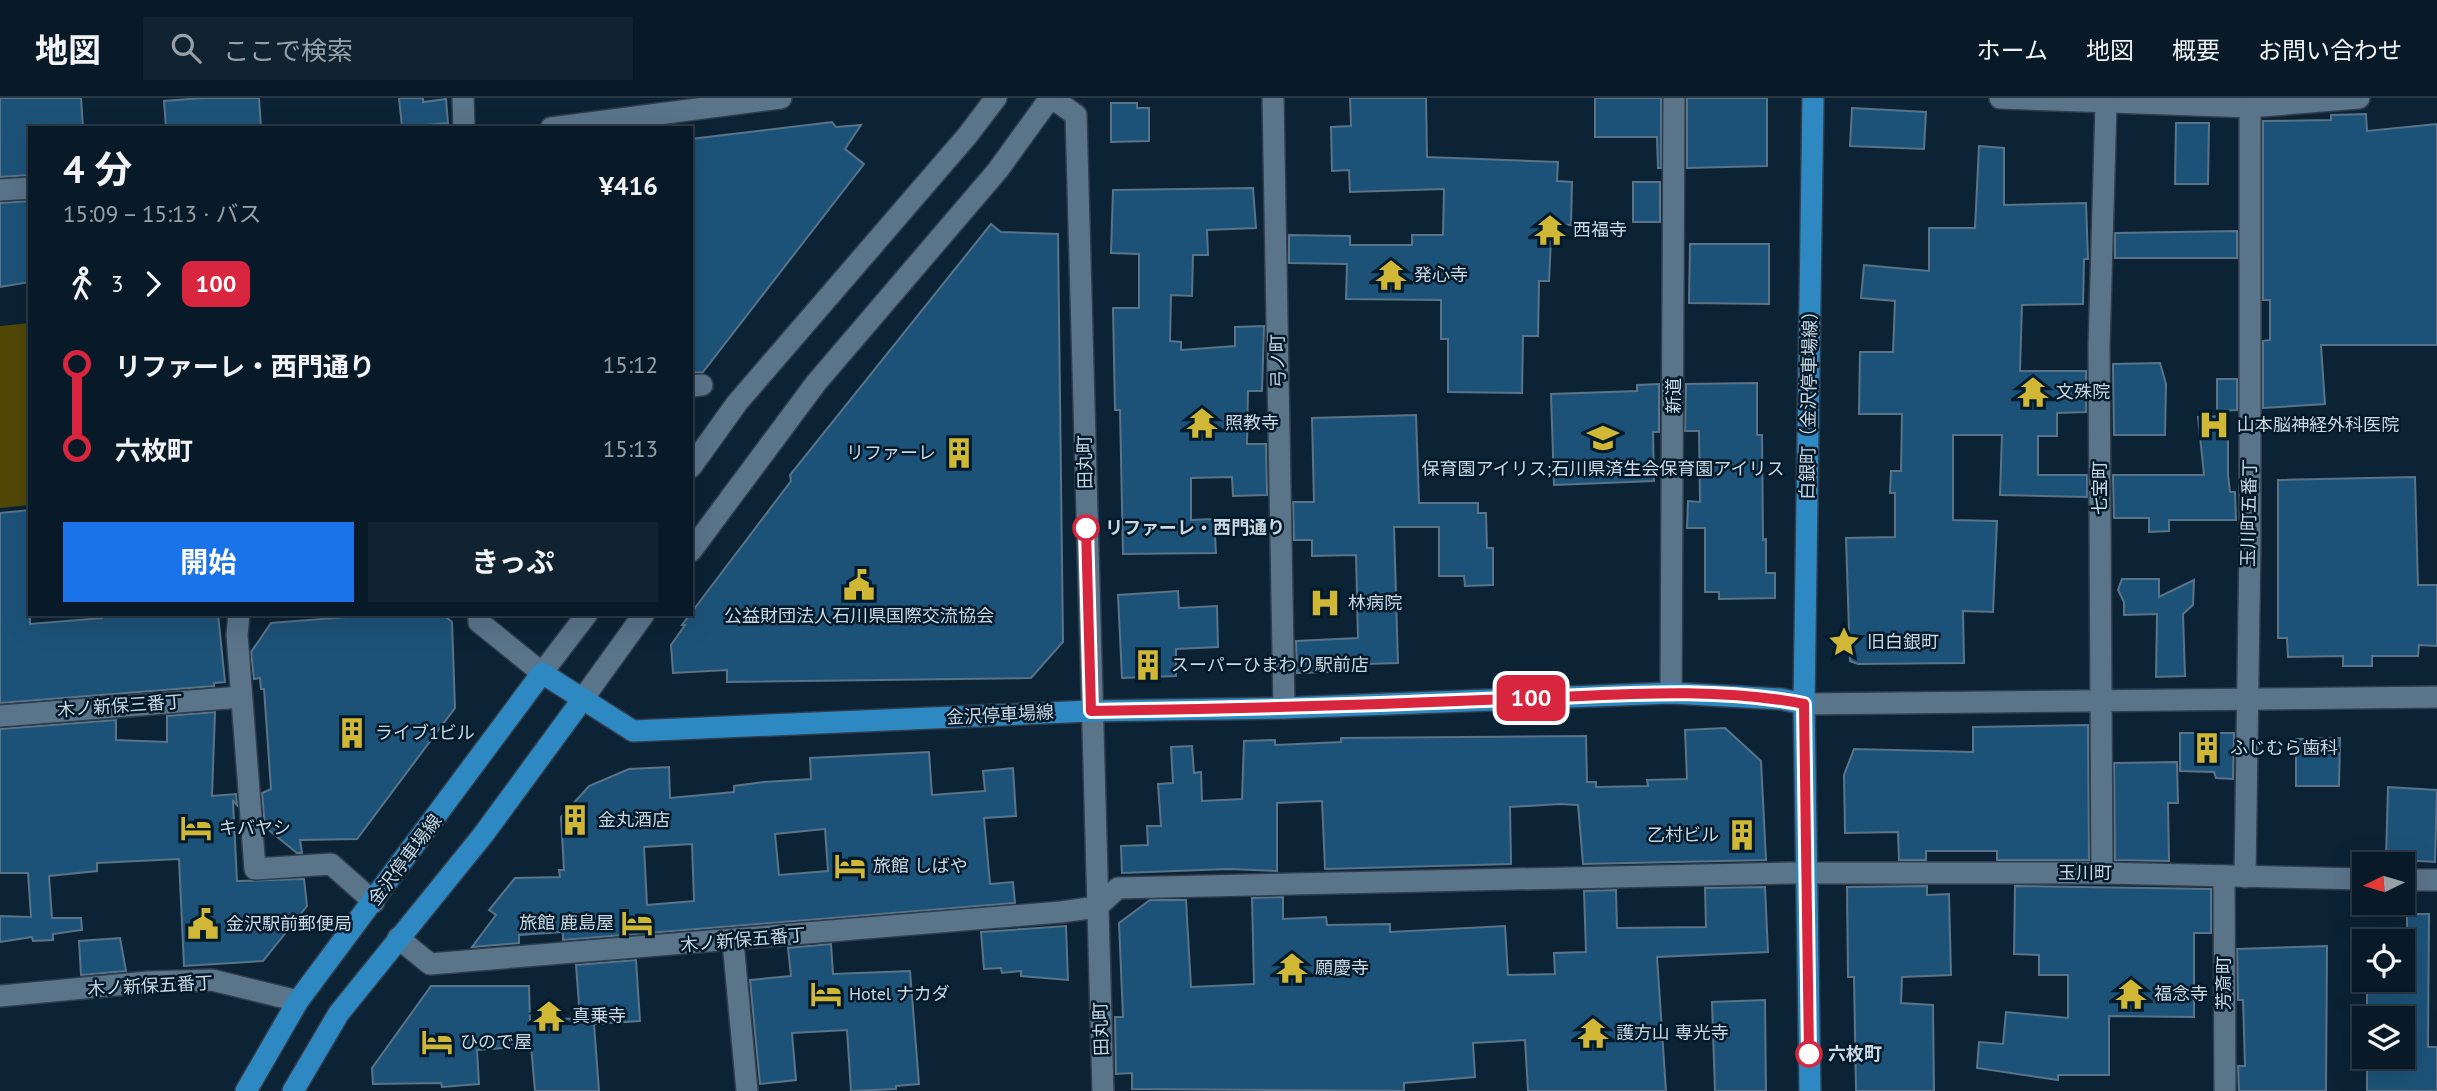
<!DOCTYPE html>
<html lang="ja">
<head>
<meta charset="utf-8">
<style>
  body { margin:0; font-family:"PT Sans","Noto Sans JP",sans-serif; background:#112330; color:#f1f3f6; height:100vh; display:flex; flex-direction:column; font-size:26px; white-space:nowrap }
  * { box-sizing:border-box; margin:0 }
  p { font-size:23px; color:#98a1a8 }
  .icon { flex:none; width:38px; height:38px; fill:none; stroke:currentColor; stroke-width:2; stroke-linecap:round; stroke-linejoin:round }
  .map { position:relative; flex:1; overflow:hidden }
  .sheet { position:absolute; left:28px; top:28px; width:665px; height:490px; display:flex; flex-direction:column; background:#081a28; border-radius:0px; box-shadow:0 7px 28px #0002,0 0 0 2px #293845 }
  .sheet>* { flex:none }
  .badge { padding:0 14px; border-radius:10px; font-size:24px; line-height:46px }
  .needle { width:46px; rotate:265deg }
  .controls { position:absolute; left:2352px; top:754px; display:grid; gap:14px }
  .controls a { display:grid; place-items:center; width:63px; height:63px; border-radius:0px; background:#081a28; box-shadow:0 7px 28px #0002,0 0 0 2px #293845; font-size:35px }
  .map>.badge { position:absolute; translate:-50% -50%; box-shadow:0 0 0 4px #fff }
  .legs { display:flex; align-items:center; gap:10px; height:77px; padding:0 35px; font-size:23px }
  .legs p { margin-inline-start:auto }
  .headline { display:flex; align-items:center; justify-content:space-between; height:119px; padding:0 35px }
  h1 { font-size:38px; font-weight:700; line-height:52px }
  .button { display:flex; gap:14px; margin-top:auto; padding:14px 35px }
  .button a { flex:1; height:80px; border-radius:0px; background:#1a73e8; color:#fff; font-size:28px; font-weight:700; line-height:80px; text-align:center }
  .button a+a { background:#112330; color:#f1f3f6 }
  ul { padding:0 35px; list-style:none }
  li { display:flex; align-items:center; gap:24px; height:84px; font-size:26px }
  li i { display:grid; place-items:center; width:10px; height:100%; margin:0 9px; background:currentColor }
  li i::after { content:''; width:18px; height:18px; margin:-9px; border:5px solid; border-radius:50%; background:#081a28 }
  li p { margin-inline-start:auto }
  li:first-child i { background:linear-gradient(#0000 50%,currentColor 0) }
  li:last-child i { background:linear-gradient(currentColor 50%,#0000 0) }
  header { display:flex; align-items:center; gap:42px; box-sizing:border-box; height:98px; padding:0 35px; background:#081a28; border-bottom:2px solid #293845 }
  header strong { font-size:33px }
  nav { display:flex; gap:38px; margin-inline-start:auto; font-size:24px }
  .search { width:490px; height:63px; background:#112330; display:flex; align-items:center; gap:18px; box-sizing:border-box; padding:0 24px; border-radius:0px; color:#98a1a8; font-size:26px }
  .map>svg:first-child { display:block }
  .green { fill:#534708 }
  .building { fill:#1d5278; stroke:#597388; stroke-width:2; fill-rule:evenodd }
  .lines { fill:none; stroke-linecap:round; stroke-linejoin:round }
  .minor-casing { stroke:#303d4c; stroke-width:24 }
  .major-casing { stroke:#303d4c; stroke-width:24 }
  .minor { stroke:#5a748a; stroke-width:21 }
  .major { stroke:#2e89c2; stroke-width:21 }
  .line-1-casing { stroke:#fff; stroke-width:16 }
  .line-1 { stroke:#d7263d; stroke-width:10 }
  .stop-1-dot { fill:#fff; stroke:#d7263d; stroke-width:3.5 }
  .labels { text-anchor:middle; stroke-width:5; stroke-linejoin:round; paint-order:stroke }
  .poi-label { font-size:18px; fill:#cad8e4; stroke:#031a2b; text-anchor:start }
  .street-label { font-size:18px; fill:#cad8e4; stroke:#031a2b }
  .stop-label { font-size:18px; font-weight:bold; fill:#cad8e4; stroke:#031a2b; text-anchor:start }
</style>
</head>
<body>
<header>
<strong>地図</strong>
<div class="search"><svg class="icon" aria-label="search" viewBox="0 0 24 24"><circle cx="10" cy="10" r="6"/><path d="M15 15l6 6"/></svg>ここで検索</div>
<nav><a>ホーム</a><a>地図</a><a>概要</a><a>お問い合わせ</a></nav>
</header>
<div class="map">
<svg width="2437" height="993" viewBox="0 0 2437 993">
  <rect width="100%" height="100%" fill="#0b2335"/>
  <polygon class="green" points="30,225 30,407 0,410 0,228"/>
  <g class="building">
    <polygon points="0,0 81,0 83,30 30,30 30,77 0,79"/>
    <polygon points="203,0 259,0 261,30 166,30 164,3"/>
    <polygon points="399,0 423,0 423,4 446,1 448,25 402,29"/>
    <polygon points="1350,0 1426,0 1427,59 1558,64 1557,83 1572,84 1571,127 1556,126 1555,141 1551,141 1549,183 1539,183 1538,238 1523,238 1522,295 1448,294 1448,241 1441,241 1441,202 1346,201 1347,166 1289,165 1289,137 1350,138 1350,147 1412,147 1412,137 1443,137 1444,91 1350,94 1349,72 1332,73 1331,29 1351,28"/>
    <polygon points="1595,0 1661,0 1661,70 1658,70 1657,39 1595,39"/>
    <polygon points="1687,0 1767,0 1767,68 1687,70"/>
    <polygon points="1111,5 1137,5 1137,10 1149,10 1149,43 1111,44"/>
    <polygon points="1852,10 1926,14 1924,51 1850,48"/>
    <polygon points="2366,16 2367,33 2437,26 2437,247 2321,247 2325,306 2263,310 2263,243 2270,242 2270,202 2263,202 2263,23 2331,22 2331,17"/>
    <polygon points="832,24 836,29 861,27 845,51 864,66 703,274 691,275 691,41"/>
    <polygon points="2176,25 2209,25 2208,86 2175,86"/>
    <polygon points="1979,48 2004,50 2004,107 2086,105 2088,161 2084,161 2083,206 2022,207 2020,273 2086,273 2086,314 2057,315 2057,338 2038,338 2038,377 2087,377 2087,399 2000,397 2002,337 1953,337 1953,422 1997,423 1993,514 1963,513 1964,565 1858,566 1850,563 1846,440 1895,439 1895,395 1890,395 1891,373 1901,373 1902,316 1859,316 1860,254 1893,254 1895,203 1861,200 1864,167 1929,173 1929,130 1975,130"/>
    <rect x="1633" y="84" width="27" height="40"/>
    <polygon points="1253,90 1256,130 1207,132 1208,157 1193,157 1192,198 1171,197 1170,243 1181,244 1181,252 1235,248 1235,229 1264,228 1262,293 1248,293 1247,346 1266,346 1267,397 1233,398 1232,379 1191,380 1191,422 1214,421 1216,455 1123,456 1120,312 1115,312 1113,210 1139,210 1139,156 1111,155 1113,92"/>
    <polygon points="30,103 30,184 0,189 0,105"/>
    <polygon points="991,126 1001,134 1058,136 1063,544 1031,580 727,584 727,572 673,575 671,547 685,527 682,527 791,383 790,377"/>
    <polygon points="2237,133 2237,160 2115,160 2115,135"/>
    <polygon points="1690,146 1769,146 1769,206 1689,205"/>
    <polygon points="2160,265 2166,286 2165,337 2114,337 2113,266"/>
    <polygon points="2217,281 2237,281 2237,312 2217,313"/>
    <polygon points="1757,285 1757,337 1762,337 1763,442 1766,441 1766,475 1775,475 1775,500 1719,501 1719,494 1705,494 1705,430 1687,430 1688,403 1700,404 1699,333 1685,333 1686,286"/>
    <polygon points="1659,286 1659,334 1653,334 1654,383 1554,387 1551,296 1637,293 1637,287"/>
    <polygon points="1416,317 1419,405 1478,405 1478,415 1486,415 1487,450 1493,450 1493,487 1465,488 1464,478 1439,478 1439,429 1394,429 1398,565 1332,567 1332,574 1297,575 1296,543 1358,540 1356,457 1312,458 1312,442 1294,442 1293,404 1314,404 1312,320"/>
    <polygon points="2228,318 2228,377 2230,394 2235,394 2236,422 2169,422 2169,433 2149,434 2149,420 2114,420 2113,377 2204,377 2198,319"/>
    <polygon points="2415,379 2418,487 2437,487 2437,548 2419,547 2418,558 2372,558 2372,568 2343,568 2343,558 2288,559 2287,540 2278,540 2278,382"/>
    <polygon points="30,412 30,526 102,520 102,516 218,516 225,584 214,585 214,588 0,605 0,415"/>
    <polygon points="2122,481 2159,481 2159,499 2194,482 2193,507 2183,516 2185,578 2156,579 2157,516 2124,517 2124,504 2118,492"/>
    <polygon points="1178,493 1179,510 1217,508 1218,549 1176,551 1176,578 1122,580 1118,497"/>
    <polygon points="385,516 442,516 452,524 455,610 357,741 300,742 302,755 297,755 265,729 262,695 271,691 264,591 261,591 260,580 254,581 251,554 271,525"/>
    <polygon points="215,614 212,698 236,696 237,707 233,703 237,783 304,781 307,808 263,863 184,868 179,761 97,765 97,773 49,778 52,820 81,820 82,832 53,836 53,842 33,843 32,839 0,844 0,818 31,819 28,775 0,775 0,631 116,622 116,642 167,644 167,618"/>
    <polygon points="2088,627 2089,762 1997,762 1997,753 1926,753 1926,762 1899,762 1898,734 1845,735 1844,677 1854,651 1973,654 1973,629"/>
    <polygon points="1725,630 1761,663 1766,762 1583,766 1578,707 1560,706 1510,709 1511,766 1325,771 1322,703 1277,705 1277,773 1229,771 1122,775 1121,748 1148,747 1147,728 1161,728 1158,686 1173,685 1171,649 1192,648 1194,675 1201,674 1202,703 1242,701 1244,643 1275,642 1275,647 1341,644 1341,640 1586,638 1587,684 1596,684 1596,689 1648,688 1647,682 1687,681 1685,632"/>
    <polygon points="2180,635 2234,635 2233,681 2216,680 2214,674 2180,673"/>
    <polygon points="2340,640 2339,688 2296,688 2296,641"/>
    <path d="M929,654L932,697L985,693L983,673L1013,670L1016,718L984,720L990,786L1013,784L1015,805L563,842V834L519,837V845L472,849L496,817L489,812L515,780L560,779L559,772H564L561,719L589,688L629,671L669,669L670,700L734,694V688L764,684L811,681L810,660ZM825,731L828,773L779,777L775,736ZM692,746L694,803L647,807L644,749Z"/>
    <polygon points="2177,664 2178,705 2168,705 2169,763 2115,762 2114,665"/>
    <polygon points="2388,689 2437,692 2435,764 2386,761"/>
    <polygon points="1927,788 1927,797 1949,796 1951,877 1902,879 1901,905 1933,907 1934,993 1856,993 1854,879 1848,879 1847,789"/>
    <polygon points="2015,788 2211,791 2211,835 2194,835 2194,919 2109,918 2109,977 2058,977 2058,982 1977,970 1979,944 2003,946 2006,914 2068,920 2068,877 2039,877 2039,857 2014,856"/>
    <polygon points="1765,789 1768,854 1657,859 1666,993 1528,993 1525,942 1473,945 1475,979 1404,985 1404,993 1132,991 1132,975 1116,976 1115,919 1123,919 1119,825 1150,802 1186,802 1191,889 1254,886 1252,800 1283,799 1283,821 1326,819 1327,827 1390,826 1390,834 1505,828 1508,877 1555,876 1554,855 1586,854 1584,793 1616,792 1617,830 1706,829 1705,790"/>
    <polygon points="2407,816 2429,816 2428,949 2437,949 2437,993 2367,993 2367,959 2403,959 2403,920 2367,920 2367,882 2403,882 2403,844 2366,842 2407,843"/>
    <polygon points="1066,828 1068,882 1021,878 1021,873 1002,875 1001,870 984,871 981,834"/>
    <polygon points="120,840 126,873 81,877 79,843"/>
    <polygon points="831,846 833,876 910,873 919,986 896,988 896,991 851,993 847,932 792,935 796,982 760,986 750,882 791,878 788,850"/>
    <polygon points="2327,848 2326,993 2239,993 2238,968 2245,968 2243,902 2238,902 2237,851"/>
    <polygon points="636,862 640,923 594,926 599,993 535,993 531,948 477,952 479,986 442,989 441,985 373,986 372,970 431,888 529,888 530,923 580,920 576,867"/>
    <polygon points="1765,902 1766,993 1715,993 1712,904"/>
  </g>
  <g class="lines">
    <defs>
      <g id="minor">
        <polyline points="463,0 464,30"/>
        <polyline points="1052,0 1076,17 1103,993"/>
        <polyline points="1273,0 1284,610"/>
        <polyline points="2000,0 2250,9 2359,0"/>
        <polyline points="551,30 781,0"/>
        <polyline points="0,92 30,90"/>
        <polyline points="691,288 702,287"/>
        <polyline points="691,369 737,305 967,38 996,0"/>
        <polyline points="691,453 816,285 998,72 1050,0"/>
        <polyline points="239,516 237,537 255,771 331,766 374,804"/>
        <polyline points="479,516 479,524 542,575 587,516"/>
        <polyline points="1671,595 1674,0"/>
        <polyline points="582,602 644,516"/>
        <polyline points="1804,606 2437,599"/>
        <polyline points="0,618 241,599"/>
        <polyline points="2102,775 2099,249 2106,6"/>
        <polyline points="2224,778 2225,993"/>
        <polyline points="2245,779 2250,443 2250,9"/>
        <polyline points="2403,782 2437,782"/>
        <polyline points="398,840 430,866 1061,814 1097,809 1118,790 1788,775 2102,775 2364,781"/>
        <polyline points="733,844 747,993"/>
        <polyline points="0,898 148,884 212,882 298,903"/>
      </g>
      <g id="major">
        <polyline points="246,993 298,903 542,575 633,633 1091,613 1284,610 1671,595 1781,601 1804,606"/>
        <polyline points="293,993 339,915 483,737 582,602"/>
        <polyline points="1810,993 1804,606 1813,0"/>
      </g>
    </defs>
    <use href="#minor" class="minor-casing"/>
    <use href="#major" class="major-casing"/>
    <use href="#minor" class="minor"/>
    <use href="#major" class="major"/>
  </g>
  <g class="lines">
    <defs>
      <path id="line-1" d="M1086,430L1091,613C1230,611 1369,607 1509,601C1606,598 1709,587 1804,606L1809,956"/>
    </defs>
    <use href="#line-1" class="line-1-casing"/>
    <use href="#line-1" class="line-1"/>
  </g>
  <defs>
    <symbol id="temple-bare" viewBox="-9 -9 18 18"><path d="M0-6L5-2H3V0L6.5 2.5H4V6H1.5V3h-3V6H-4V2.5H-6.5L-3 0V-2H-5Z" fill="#d1b736" stroke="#031a2b" stroke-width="2.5" paint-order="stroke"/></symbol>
    <symbol id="hospital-bare" viewBox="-9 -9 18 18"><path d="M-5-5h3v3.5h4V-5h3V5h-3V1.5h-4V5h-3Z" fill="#d1b736" stroke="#031a2b" stroke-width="2.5" paint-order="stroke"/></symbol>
    <symbol id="school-bare" viewBox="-9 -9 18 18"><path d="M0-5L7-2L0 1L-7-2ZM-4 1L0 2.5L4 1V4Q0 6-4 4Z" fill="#d1b736" stroke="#031a2b" stroke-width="2.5" paint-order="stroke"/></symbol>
    <symbol id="building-bare" viewBox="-9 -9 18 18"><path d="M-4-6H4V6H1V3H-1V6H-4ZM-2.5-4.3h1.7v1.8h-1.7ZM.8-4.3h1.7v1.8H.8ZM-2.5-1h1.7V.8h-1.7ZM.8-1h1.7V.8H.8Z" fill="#d1b736" stroke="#031a2b" stroke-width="2.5" paint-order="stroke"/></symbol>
    <symbol id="civic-bare" viewBox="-9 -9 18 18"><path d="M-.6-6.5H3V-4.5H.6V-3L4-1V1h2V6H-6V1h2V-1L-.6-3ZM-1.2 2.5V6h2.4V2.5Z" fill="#d1b736" stroke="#031a2b" stroke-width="2.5" paint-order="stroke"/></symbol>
    <symbol id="sight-bare" viewBox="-9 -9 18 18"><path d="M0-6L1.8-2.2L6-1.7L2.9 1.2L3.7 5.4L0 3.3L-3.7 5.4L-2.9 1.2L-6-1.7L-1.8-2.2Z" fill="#d1b736" stroke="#031a2b" stroke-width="2.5" paint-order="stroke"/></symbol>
    <symbol id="hotel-bare" viewBox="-9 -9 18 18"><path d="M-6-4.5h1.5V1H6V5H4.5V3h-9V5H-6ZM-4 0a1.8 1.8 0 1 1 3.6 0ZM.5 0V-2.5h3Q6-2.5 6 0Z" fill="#d1b736" stroke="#031a2b" stroke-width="2.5" paint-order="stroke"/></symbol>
  </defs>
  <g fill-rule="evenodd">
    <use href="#temple-bare" x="1528" y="110" width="44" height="44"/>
    <use href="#temple-bare" x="1369" y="155" width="44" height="44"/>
    <use href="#temple-bare" x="2011" y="272" width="44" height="44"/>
    <use href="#temple-bare" x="1180" y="303" width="44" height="44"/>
    <use href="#hospital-bare" x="2192" y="305" width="44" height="44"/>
    <use href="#school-bare" x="1581" y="318" width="44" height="44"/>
    <use href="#building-bare" x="937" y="333" width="44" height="44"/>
    <use href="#civic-bare" x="837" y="465" width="44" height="44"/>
    <use href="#hospital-bare" x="1303" y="483" width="44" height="44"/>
    <use href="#sight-bare" x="1822" y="522" width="44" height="44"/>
    <use href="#building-bare" x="1126" y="545" width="44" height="44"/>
    <use href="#building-bare" x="330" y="613" width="44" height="44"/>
    <use href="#building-bare" x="2185" y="628" width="44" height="44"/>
    <use href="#building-bare" x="553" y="700" width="44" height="44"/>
    <use href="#hotel-bare" x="174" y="708" width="44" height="44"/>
    <use href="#building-bare" x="1720" y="715" width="44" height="44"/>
    <use href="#hotel-bare" x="828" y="746" width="44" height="44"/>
    <use href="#hotel-bare" x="615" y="803" width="44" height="44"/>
    <use href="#civic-bare" x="181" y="804" width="44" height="44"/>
    <use href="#temple-bare" x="1270" y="848" width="44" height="44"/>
    <use href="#hotel-bare" x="804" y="874" width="44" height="44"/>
    <use href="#temple-bare" x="2109" y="874" width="44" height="44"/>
    <use href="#temple-bare" x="527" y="896" width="44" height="44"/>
    <use href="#temple-bare" x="1571" y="913" width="44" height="44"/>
    <use href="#hotel-bare" x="415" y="922" width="44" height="44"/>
  </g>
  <g class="stop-1-dot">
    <circle cx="1086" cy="430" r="12"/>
    <circle cx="1809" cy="956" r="12"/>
  </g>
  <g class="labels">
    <g class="poi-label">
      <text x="1573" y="138">西福寺</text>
      <text x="1414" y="183">発心寺</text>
      <text x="2056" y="300">文殊院</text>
      <text x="1225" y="331">照教寺</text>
      <text x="2237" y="333">山本脳神経外科医院</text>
      <text x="936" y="361" text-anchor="end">リファーレ</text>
      <text x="1603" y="377" text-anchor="middle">保育園アイリス;石川県済生会保育園アイリス</text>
      <text x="1348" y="511">林病院</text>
      <text x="859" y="524" text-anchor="middle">公益財団法人石川県国際交流協会</text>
      <text x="1867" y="550">旧白銀町</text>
      <text x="1171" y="573">スーパーひまわり駅前店</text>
      <text x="375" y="641">ライブ1ビル</text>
      <text x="2230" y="656">ふじむら歯科</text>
      <text x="598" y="728">金丸酒店</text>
      <text x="219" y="736">キバヤシ</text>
      <text x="1719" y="743" text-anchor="end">乙村ビル</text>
      <text x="873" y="774">旅館 しばや</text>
      <text x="614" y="831" text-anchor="end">旅館 鹿島屋</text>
      <text x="226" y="832">金沢駅前郵便局</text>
      <text x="1315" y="876">願慶寺</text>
      <text x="849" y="902">Hotel ナカダ</text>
      <text x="2154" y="902">福念寺</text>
      <text x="572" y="924">真乗寺</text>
      <text x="1616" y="941">護方山 専光寺</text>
      <text x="460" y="950">ひので屋</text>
    </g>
    <g class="street-label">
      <text transform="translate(1278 263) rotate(-91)" y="6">弓ノ町</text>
      <text transform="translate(1674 298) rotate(-90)" y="6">新道</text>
      <text transform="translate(1809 303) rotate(-89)" y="6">白銀町（金沢停車場線）</text>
      <text transform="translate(1085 364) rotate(-91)" y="6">田丸町</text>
      <text transform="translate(2100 390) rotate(-90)" y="6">七宝町</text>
      <text transform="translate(2249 415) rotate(-89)" y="6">玉川町五番丁</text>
      <text transform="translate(120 608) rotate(-4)" y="6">木ノ新保三番丁</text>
      <text transform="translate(1000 617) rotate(-3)" y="6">金沢停車場線</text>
      <text transform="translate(405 762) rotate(-53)" y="6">金沢停車場線</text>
      <text x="2085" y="781">玉川町</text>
      <text transform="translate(743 842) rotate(-5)" y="6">木ノ新保五番丁</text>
      <text transform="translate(2224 885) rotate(-90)" y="6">芳斎町</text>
      <text transform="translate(150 888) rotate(-3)" y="6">木ノ新保五番丁</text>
      <text transform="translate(1101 931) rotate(-92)" y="6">田丸町</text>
    </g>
    <g class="stop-label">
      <text x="1105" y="436">リファーレ・西門通り</text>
      <text x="1828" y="962">六枚町</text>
    </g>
  </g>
</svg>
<div class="controls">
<a><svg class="needle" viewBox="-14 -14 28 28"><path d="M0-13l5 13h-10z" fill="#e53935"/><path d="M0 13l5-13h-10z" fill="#98a1a8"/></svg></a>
<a><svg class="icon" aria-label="locate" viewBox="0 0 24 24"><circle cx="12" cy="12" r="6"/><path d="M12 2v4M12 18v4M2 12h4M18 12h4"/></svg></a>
<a><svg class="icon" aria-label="layers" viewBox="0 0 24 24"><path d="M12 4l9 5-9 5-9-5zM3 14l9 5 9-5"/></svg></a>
</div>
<b class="badge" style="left:1531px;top:600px;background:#d7263d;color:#fff">100</b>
<section class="sheet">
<div class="headline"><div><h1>4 分</h1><p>15:09 – 15:13 · バス</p></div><b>¥416</b></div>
<div class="legs"><svg class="icon" aria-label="walk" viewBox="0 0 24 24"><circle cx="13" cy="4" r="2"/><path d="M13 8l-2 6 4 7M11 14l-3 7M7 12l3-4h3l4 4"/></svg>3<svg class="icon" aria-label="forward" viewBox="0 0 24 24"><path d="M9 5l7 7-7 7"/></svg><b class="badge" style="background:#d7263d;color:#fff">100</b></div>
<ul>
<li><i style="color:#d7263d"></i><b>リファーレ・西門通り</b><p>15:12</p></li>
<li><i style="color:#d7263d"></i><b>六枚町</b><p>15:13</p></li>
</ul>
<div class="button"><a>開始</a><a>きっぷ</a></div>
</section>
</div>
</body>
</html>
